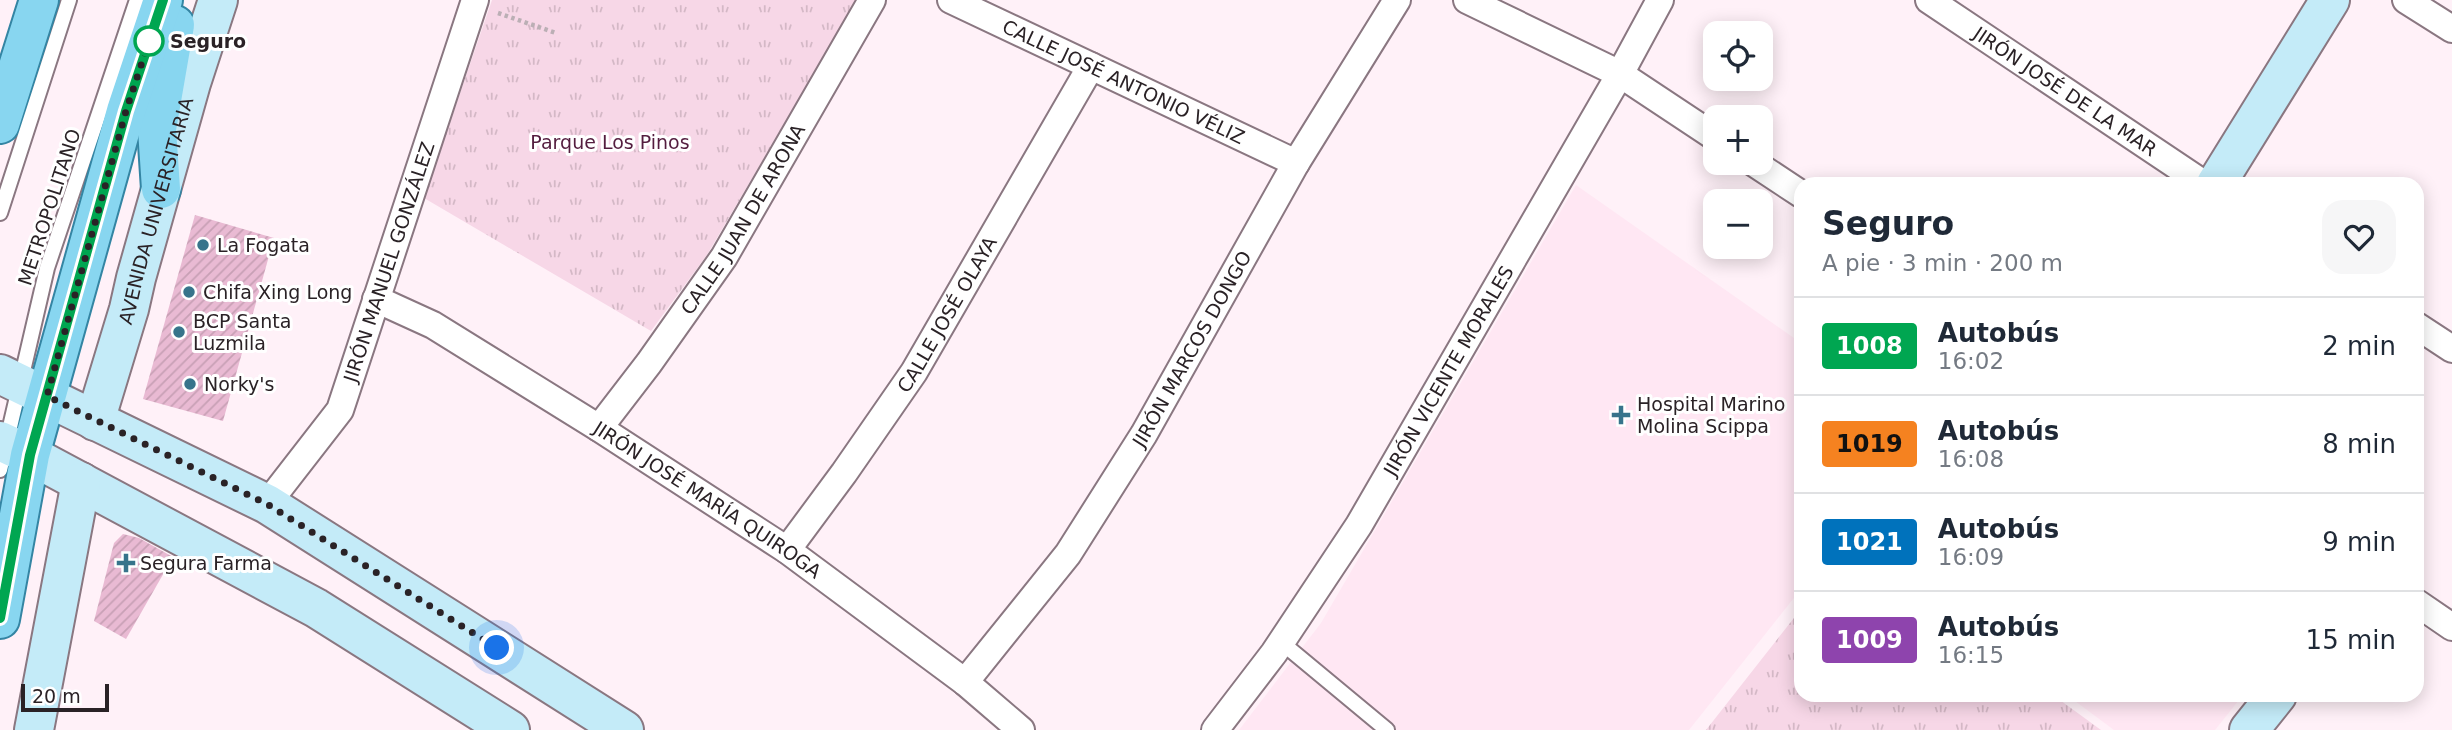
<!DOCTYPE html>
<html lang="es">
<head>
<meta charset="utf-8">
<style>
  body { margin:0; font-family:"DejaVu Sans",sans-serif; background:#f6f6f7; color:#1f2937; height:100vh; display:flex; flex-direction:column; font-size:26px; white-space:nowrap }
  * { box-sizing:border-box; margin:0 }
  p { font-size:23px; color:#747a83 }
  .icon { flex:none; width:38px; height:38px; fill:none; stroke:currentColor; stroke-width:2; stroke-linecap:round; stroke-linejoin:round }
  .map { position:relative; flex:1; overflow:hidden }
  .details { position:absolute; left:1794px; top:177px; width:630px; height:525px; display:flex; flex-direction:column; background:#fff; border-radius:21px; box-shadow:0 4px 18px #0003 }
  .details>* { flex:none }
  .badge { padding:0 14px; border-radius:5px; font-size:24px; line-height:46px }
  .fabs { position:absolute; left:1703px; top:21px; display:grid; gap:14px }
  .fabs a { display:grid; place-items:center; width:70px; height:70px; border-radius:14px; background:#fff; box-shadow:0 4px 18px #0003; font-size:35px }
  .scale { position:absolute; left:21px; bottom:18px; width:88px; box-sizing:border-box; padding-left:7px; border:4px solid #2a2226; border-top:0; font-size:19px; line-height:24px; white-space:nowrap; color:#2a2226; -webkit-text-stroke:5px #fff; paint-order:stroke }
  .you { position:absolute; width:35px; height:35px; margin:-18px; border:5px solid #fff; border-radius:50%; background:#1a73e8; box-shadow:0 0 0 10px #1a73e833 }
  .map>.badge { position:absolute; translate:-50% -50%; box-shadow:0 0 0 4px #fff }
  .round { display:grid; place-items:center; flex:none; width:74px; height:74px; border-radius:21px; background:#f6f6f7 }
  .summary { display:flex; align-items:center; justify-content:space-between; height:119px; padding:0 28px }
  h1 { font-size:33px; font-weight:800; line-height:52px }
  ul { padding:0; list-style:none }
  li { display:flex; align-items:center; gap:21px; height:98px; padding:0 28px; border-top:2px solid #e0e1e3 }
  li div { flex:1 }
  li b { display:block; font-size:26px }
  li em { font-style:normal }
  li .badge { min-width:77px; font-weight:700; text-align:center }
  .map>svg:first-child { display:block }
  .built { fill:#ffe7f3 }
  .park { fill:url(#park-tufts) }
  .building { fill:url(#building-hatch) }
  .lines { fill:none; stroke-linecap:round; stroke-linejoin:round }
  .lane-casing { stroke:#8a7781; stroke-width:18 }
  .street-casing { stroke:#8a7781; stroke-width:30 }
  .secondary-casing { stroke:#8a7781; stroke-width:42 }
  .primary-casing { stroke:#3485a3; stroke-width:42 }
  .path { stroke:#bbafb5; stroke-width:4.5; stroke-dasharray:3.5 3.5; stroke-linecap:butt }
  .lane { stroke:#fff; stroke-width:14 }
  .street { stroke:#fff; stroke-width:26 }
  .secondary { stroke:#c4ebf8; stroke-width:38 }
  .primary { stroke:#88d6f0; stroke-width:38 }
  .line-casing { stroke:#fff; stroke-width:16 }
  .line { stroke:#00a651; stroke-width:10 }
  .walk { stroke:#2a2226; stroke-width:7; stroke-dasharray:0 12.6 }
  .stop-dot { fill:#fff; stroke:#00a651; stroke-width:3.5 }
  .poi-dot { fill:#37748b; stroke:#fff; stroke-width:2.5 }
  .labels { text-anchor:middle; stroke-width:6; stroke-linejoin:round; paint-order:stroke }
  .stop-label { font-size:19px; font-weight:bold; fill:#2a2226; stroke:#fff; text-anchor:start }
  .street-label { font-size:19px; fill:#2a2226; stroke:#fff }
  .park-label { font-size:19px; fill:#541d3f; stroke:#fff }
  .poi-label { font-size:19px; fill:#2a2226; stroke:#fff; text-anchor:start }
</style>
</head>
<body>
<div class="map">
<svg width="2452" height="730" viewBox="0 0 2452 730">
  <defs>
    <pattern id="park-tufts" width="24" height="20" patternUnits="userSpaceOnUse" patternTransform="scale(1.75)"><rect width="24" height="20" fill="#f7d7e7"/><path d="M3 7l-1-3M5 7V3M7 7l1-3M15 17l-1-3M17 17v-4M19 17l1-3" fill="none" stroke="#d4b8c6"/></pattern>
    <pattern id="building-hatch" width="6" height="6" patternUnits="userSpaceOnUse" patternTransform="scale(1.75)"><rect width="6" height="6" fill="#e9bad3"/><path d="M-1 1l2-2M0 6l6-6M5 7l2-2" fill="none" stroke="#c8a0b5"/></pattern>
  </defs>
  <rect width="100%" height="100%" fill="#fff1f8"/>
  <g class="built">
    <polygon points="1576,185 1801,343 1801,589 1689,730 1239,730 1321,623"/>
    <polygon points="2067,695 2243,695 2215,730 2114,730"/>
  </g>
  <g class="park">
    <polygon points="492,0 857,0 707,255 651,331 424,198"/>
    <polygon points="1801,609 1801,695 2053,695 2101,730 1706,730"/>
  </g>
  <g class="building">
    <polygon points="195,215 274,238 223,421 143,399"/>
    <polygon points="123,534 139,538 173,557 126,639 94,621 114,543"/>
  </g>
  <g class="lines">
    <defs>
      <g id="lane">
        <polyline points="0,213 69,0"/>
        <polyline points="0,470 47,268 137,0"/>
        <polyline points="1281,642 1387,730"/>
      </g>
      <g id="street">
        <path id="s1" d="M951,0L1296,163"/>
        <polyline points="1467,0 1620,74 1715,137"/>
        <path id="s2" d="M1929,0L2204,184"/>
        <polyline points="2406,0 2452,29"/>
        <polyline points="1754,163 1801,194"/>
        <path id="s3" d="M376,299L433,325L599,428L787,550L965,682L1021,730"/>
        <polyline points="2417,326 2452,349"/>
        <path id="s4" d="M599,428L649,363L724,257L872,0"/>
        <path id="s5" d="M267,504L340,410L475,0"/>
        <path id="s6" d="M787,550L844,473L914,372L1091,66"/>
        <polyline points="2417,603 2452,627"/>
        <path id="s7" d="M965,682L1068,554L1144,434L1296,163L1397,0"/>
        <path id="s8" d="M1215,730L1274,653L1359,525L1620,74L1660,0"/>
      </g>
      <g id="secondary">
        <polyline points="2216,184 2330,0"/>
        <polyline points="0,374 267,504 624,730"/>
        <path id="s9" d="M95,421L129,309L136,278L191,83L218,0"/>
        <polyline points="0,441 30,455 316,608 510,730"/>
        <polyline points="34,730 81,482"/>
        <polyline points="2249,730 2277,695"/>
      </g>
      <g id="primary">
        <polyline points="0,124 39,0"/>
        <polyline points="161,189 157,129 175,25"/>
        <polyline points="0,619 30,455 126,111 163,0"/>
      </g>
    </defs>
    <use href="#lane" class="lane-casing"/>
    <use href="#street" class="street-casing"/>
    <use href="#secondary" class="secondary-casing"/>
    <use href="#primary" class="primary-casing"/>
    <polyline class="path" points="498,13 556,33"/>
    <use href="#lane" class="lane"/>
    <use href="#street" class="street"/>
    <use href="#secondary" class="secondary"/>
    <use href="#primary" class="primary"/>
  </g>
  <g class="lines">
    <defs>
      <polyline id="line" points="0,618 30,455 126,111 163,0"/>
    </defs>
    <use href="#line" class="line-casing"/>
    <use href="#line" class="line"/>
    <polyline class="walk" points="149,41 126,111 47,396 267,504 497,648"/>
  </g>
  <circle class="stop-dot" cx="149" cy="41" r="14"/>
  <g class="poi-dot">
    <circle cx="203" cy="245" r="7"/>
    <circle cx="189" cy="292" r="7"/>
    <circle cx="179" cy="332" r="7"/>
    <circle cx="190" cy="384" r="7"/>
    <path d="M1617.5 404.5h7v7h7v7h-7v7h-7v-7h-7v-7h7z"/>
    <path d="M122.5 552.5h7v7h7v7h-7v7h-7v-7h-7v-7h7z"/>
  </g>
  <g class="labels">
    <g class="stop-label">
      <text x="170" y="48">Seguro</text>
    </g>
    <g class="street-label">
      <text dy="7" stroke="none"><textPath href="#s1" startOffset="191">CALLE JOSÉ ANTONIO VÉLIZ</textPath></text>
      <text dy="7" stroke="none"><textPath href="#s2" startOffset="164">JIRÓN JOSÉ DE LA MAR</textPath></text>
      <text transform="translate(49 207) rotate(-72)" y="7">METROPOLITANO</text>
      <text dy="7" stroke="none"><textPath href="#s9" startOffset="219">AVENIDA UNIVERSITARIA</textPath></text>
      <text dy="7" stroke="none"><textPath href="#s4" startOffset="254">CALLE JUAN DE ARONA</textPath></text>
      <text dy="7" stroke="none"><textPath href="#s5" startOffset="275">JIRÓN MANUEL GONZÁLEZ</textPath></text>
      <text dy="7" stroke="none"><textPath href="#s6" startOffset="285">CALLE JOSÉ OLAYA</textPath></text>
      <text dy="7" stroke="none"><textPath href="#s7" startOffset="404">JIRÓN MARCOS DONGO</textPath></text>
      <text dy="7" stroke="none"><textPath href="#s8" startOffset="429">JIRÓN VICENTE MORALES</textPath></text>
      <text dy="7" stroke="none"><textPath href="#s3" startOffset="388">JIRÓN JOSÉ MARÍA QUIROGA</textPath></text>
    </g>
    <g class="park-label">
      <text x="610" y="149">Parque Los Pinos</text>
    </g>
    <g class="poi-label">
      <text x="217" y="252">La Fogata</text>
      <text x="203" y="299">Chifa Xing Long</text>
      <text x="193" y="328">BCP Santa<tspan x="193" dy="22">Luzmila</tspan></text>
      <text x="204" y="391">Norky's</text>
      <text x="1637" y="411">Hospital Marino<tspan x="1637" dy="22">Molina Scippa</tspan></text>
      <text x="140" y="570">Segura Farma</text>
    </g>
  </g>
</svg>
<div class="fabs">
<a><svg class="icon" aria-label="locate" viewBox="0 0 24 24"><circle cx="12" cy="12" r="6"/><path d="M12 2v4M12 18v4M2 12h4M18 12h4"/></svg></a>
<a>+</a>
<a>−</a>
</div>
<div class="scale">20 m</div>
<div class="you" style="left:497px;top:648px"></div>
<section class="details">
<div class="summary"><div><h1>Seguro</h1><p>A pie · 3 min · 200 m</p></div><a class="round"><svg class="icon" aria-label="heart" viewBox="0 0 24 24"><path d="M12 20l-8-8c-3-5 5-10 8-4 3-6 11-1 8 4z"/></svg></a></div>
<ul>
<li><span class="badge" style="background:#00a651;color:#fff">1008</span><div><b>Autobús</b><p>16:02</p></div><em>2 min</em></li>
<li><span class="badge" style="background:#f58220;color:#111">1019</span><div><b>Autobús</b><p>16:08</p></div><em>8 min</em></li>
<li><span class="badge" style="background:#0072bc;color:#fff">1021</span><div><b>Autobús</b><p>16:09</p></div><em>9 min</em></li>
<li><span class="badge" style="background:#8e44ad;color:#fff">1009</span><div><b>Autobús</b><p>16:15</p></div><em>15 min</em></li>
</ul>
</section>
</div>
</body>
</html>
